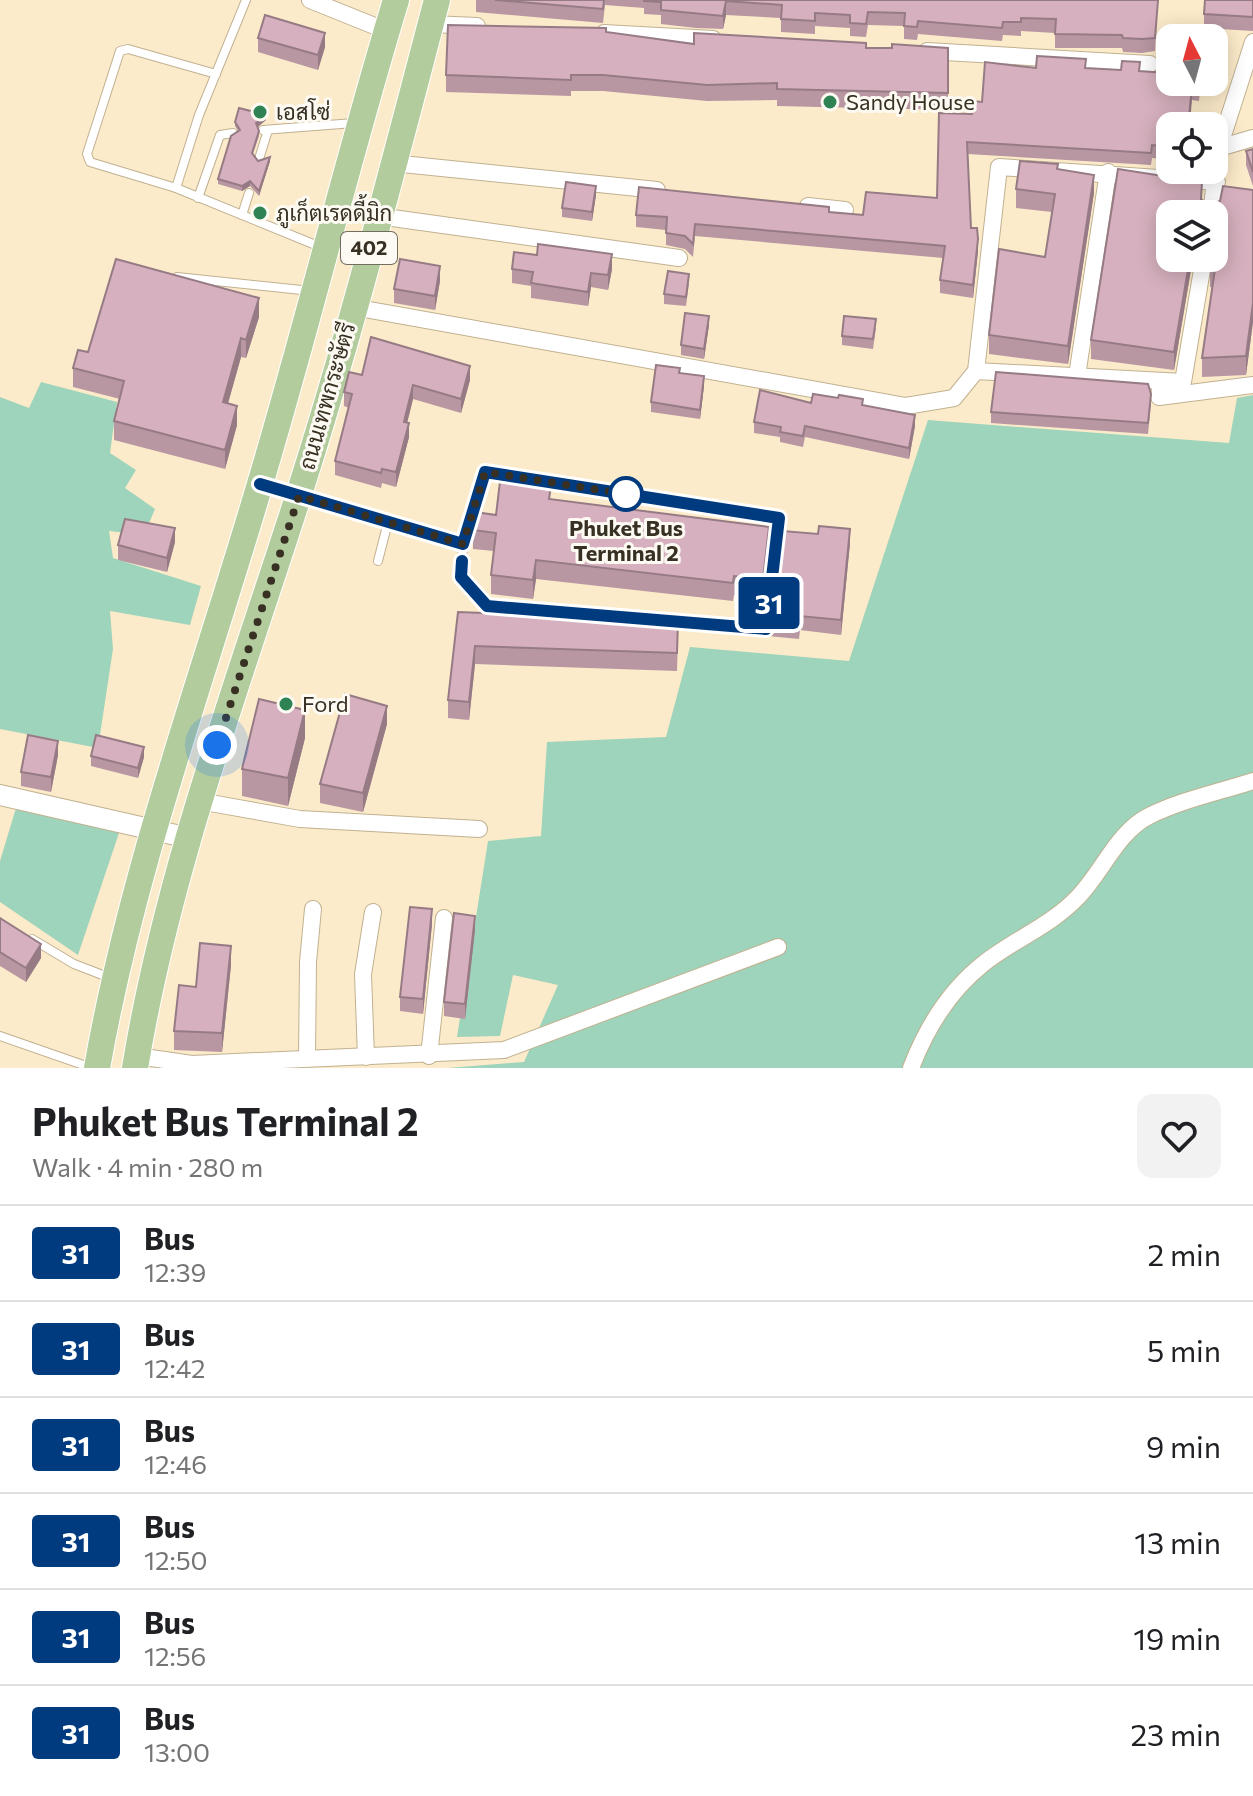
<!DOCTYPE html>
<html lang="en">
<head>
<meta charset="utf-8">
<style>
  body { margin:0; font-family:Commissioner,Sarabun,sans-serif; background:#f2f2f2; color:#202124; height:100vh; display:flex; flex-direction:column; font-size:30px; white-space:nowrap }
  * { box-sizing:border-box; margin:0 }
  p { font-size:26px; color:#757577 }
  .icon { flex:none; width:44px; height:44px; fill:none; stroke:currentColor; stroke-width:2; stroke-linecap:round; stroke-linejoin:round }
  .map { position:relative; height:1068px; overflow:hidden }
  .sheet { display:flex; flex-direction:column; background:#fff; flex:1 }
  .sheet>* { flex:none }
  .badge { padding:0 16px; border-radius:6px; font-size:28px; line-height:52px }
  .needle { width:52px; rotate:354deg }
  .fabs { position:absolute; left:1156px; top:24px; display:grid; gap:16px }
  .fabs a { display:grid; place-items:center; width:72px; height:72px; border-radius:16px; background:#fff; box-shadow:0 4px 20px #0003; font-size:40px }
  .you { position:absolute; width:40px; height:40px; margin:-20px; border:6px solid #fff; border-radius:50%; background:#1a73e8; box-shadow:0 0 0 12px #1a73e833 }
  .map>.badge { position:absolute; translate:-50% -50%; box-shadow:0 0 0 4px #fff }
  .round { display:grid; place-items:center; flex:none; width:84px; height:84px; border-radius:16px; background:#f2f2f2 }
  .head { display:flex; align-items:center; justify-content:space-between; height:136px; padding:0 32px }
  h1 { font-size:38px; font-weight:700; line-height:60px }
  ul { padding:0; list-style:none }
  li { display:flex; align-items:center; gap:24px; height:96px; padding:0 32px; border-top:2px solid #e0e0e0 }
  li div { flex:1 }
  li b { display:block; font-size:30px }
  li em { font-style:normal }
  li .badge { min-width:88px; font-weight:700; text-align:center }
  .map>svg:first-child { display:block }
  .green { fill:#9ed4bb }
  .lines { fill:none; stroke-linecap:round; stroke-linejoin:round }
  .service-casing { stroke:#c1b191; stroke-width:10 }
  .minor-casing { stroke:#c1b191; stroke-width:18 }
  .tertiary-casing { stroke:#c1b191; stroke-width:22 }
  .primary-casing { stroke:#fff; stroke-width:28 }
  .service { stroke:#fff; stroke-width:8 }
  .minor { stroke:#fff; stroke-width:16 }
  .tertiary { stroke:#fff; stroke-width:20 }
  .primary { stroke:#b2cc9e; stroke-width:26 }
  .wall { fill:#b897a3 }
  .shaded-wall { fill:#967b85 }
  .building { fill:#d6b0be; stroke:#967b85; stroke-width:2 }
  .line-casing { stroke:#fff; stroke-width:18 }
  .line { stroke:#003b80; stroke-width:12 }
  .walk { stroke:#373023; stroke-width:8; stroke-dasharray:0 14.4 }
  .poi-dot { fill:#2f8254; stroke:#fdfaf3; stroke-width:3 }
  .stop-dot { fill:#fff; stroke:#003b80; stroke-width:4 }
  .labels { text-anchor:middle; stroke-width:6; stroke-linejoin:round; paint-order:stroke }
  .shield { fill:#fdfaf3; stroke:#726d61; stroke-width:2 }
  .shield-label { font-size:20px; font-weight:bold; fill:#373023 }
  .poi-label { font-size:22px; fill:#373023; stroke:#fdfaf3; text-anchor:start }
  .street-label { font-size:22px; fill:#373023; stroke:#fdfaf3 }
  .stop-label { font-size:22px; font-weight:bold; fill:#373023; stroke:#fdfaf3 }
</style>
</head>
<body>
<div class="map">
<svg width="1253" height="1068" viewBox="0 0 1253 1068">
  <rect width="100%" height="100%" fill="#fcebca"/>
  <g class="green">
    <polygon points="41,382 117,402 110,453 136,470 125,488 155,509 144,535 109,531 113,558 201,586 190,625 110,611 113,649 98,748 0,729 0,397 29,408"/>
    <polygon points="1253,395 1253,1068 448,1068 524,1062 558,985 513,975 500,1036 457,1037 488,841 541,836 547,742 666,737 690,647 849,661 928,420 1229,443 1237,398"/>
    <polygon points="16,808 120,830 78,955 0,902 0,861"/>
  </g>
  <g class="lines">
    <defs>
      <g id="service">
        <polyline points="246,0 199,115 176,188 323,248"/>
        <polyline points="263,130 354,123"/>
        <polyline points="259,159 268,130"/>
        <polyline points="176,188 90,162 87,154 120,51 128,49 216,74"/>
        <polyline points="198,198 220,135 233,133"/>
        <polyline points="242,215 249,193"/>
        <polyline points="177,277 311,291"/>
        <polygon points="485,472 779,518 766,629 487,606 461,577 463,544"/>
        <polyline points="265,485 463,544"/>
        <polyline points="378,561 388,522"/>
        <polyline points="32,939 74,964 113,979"/>
        <polyline points="0,1036 92,1068"/>
      </g>
      <g id="minor">
        <polyline points="310,0 387,31"/>
        <polyline points="431,24 477,26"/>
        <polyline points="604,33 713,39"/>
        <polyline points="927,51 1150,64"/>
        <polyline points="1219,148 1253,138"/>
        <polyline points="392,163 657,190"/>
        <polyline points="808,206 845,210"/>
        <polyline points="1211,214 1219,148 1253,42"/>
        <polyline points="378,216 679,258"/>
        <polyline points="353,307 906,406 954,398 976,371 999,167 1217,182"/>
        <polyline points="976,371 1183,382 1204,258"/>
        <polyline points="1077,376 1108,172"/>
        <polyline points="1161,381 1159,397 1253,385"/>
        <polyline points="199,801 300,819 479,829"/>
        <polyline points="137,1056 192,1064 504,1050 778,947"/>
        <polyline points="429,1056 444,918"/>
        <polyline points="307,1057 308,962 313,909"/>
        <polyline points="366,1057 363,974 373,912"/>
        <path d="M911,1068C926,1029 949,991 983,964C1013,940 1050,926 1077,898C1102,873 1117,832 1149,816C1181,800 1219,792 1253,781"/>
      </g>
      <polyline id="tertiary" points="0,795 189,838"/>
      <g id="primary">
        <path d="M97,1068C132,869 203,678 260,484C308,324 347,161 396,0"/>
        <path d="M135,1068C167,873 237,687 297,500C350,336 393,167 437,0"/>
      </g>
    </defs>
    <use href="#service" class="service-casing"/>
    <use href="#minor" class="minor-casing"/>
    <use href="#tertiary" class="tertiary-casing"/>
    <use href="#primary" class="primary-casing"/>
    <use href="#service" class="service"/>
    <use href="#minor" class="minor"/>
    <use href="#tertiary" class="tertiary"/>
    <use href="#primary" class="primary"/>
  </g>
  <g class="wall">
    <polygon points="476,0 1158,0 1155,51 1142,53 1123,52 1122,48 1055,48 1055,33 1021,31 1021,36 1003,35 1002,41 918,34 917,40 904,39 904,26 868,25 866,37 850,36 850,28 815,26 815,34 781,32 781,18 726,15 723,29 696,28 661,24 661,15 644,14 644,8 605,5 603,23 476,12"/>
    <polygon points="1253,0 1253,31 1204,28 1204,14"/>
    <polygon points="606,32 694,44 866,48 948,48 948,110 777,106 777,100 707,101 603,91 571,91 571,96 446,92 446,75"/>
    <polygon points="258,38 325,47 318,70 258,52"/>
    <polygon points="1036,68 1086,68 1140,71 1170,82 1201,82 1199,101 1192,100 1190,126 1170,126 1170,160 1152,158 1151,165 968,154 971,228 978,251 973,298 940,293 940,280 943,258 695,236 693,257 685,249 666,245 666,230 636,227 636,215 829,212 863,215 937,198 972,114 982,102"/>
    <polygon points="266,120 258,127 259,136 253,154 258,161 270,161 259,196 250,186 242,191 218,184 218,179 238,131 235,126 235,122"/>
    <polygon points="1253,149 1253,186 1246,165 1246,151"/>
    <polygon points="1058,169 1094,193 1068,364 989,354 989,335 1045,257 1052,212 1016,208 1016,189"/>
    <polygon points="1118,169 1202,182 1202,199 1209,206 1220,201 1223,186 1253,190 1253,322 1246,375 1202,377 1202,358 1212,287 1210,287 1210,268 1212,258 1214,258 1214,214 1170,214 1170,258 1193,258 1174,370 1091,359 1091,340"/>
    <polygon points="596,195 592,221 562,217 562,208"/>
    <polygon points="512,269 612,269 608,290 591,287 588,306 531,298 531,286 512,283"/>
    <polygon points="440,281 435,310 394,303 394,289"/>
    <polygon points="689,283 686,306 664,304 664,294"/>
    <polygon points="259,317 246,358 241,357 228,403 237,425 225,469 114,440 114,421 120,399 73,387 73,368 88,352"/>
    <polygon points="709,325 704,359 681,355 681,345"/>
    <polygon points="876,328 873,349 842,345 842,336"/>
    <polygon points="680,374 704,386 700,419 651,412 651,402"/>
    <polygon points="362,375 470,380 461,413 413,399 407,422 409,437 396,487 382,483 381,488 335,475 335,461 349,408 344,406 344,392"/>
    <polygon points="811,403 863,405 915,426 909,459 805,437 803,447 780,442 780,437 754,433 754,422"/>
    <polygon points="1151,404 1148,434 991,423 991,412"/>
    <polygon points="552,500 769,546 763,598 734,595 733,601 536,579 533,599 491,594 491,575 494,551 473,549 473,530 496,515"/>
    <polygon points="175,542 167,572 118,560 118,545"/>
    <polygon points="850,543 841,635 800,630 799,639 768,636 768,621"/>
    <polygon points="458,612 678,638 677,671 475,664 469,720 448,718 448,700"/>
    <polygon points="387,724 363,812 320,803 320,784"/>
    <polygon points="305,738 288,806 242,796 242,769"/>
    <polygon points="58,755 51,792 21,786 21,772"/>
    <polygon points="91,756 144,757 138,778 91,766"/>
    <polygon points="0,918 41,958 26,982 0,966"/>
    <polygon points="432,924 423,1014 400,1011 400,997"/>
    <polygon points="475,930 465,1019 444,1016 444,1002"/>
    <polygon points="231,965 222,1052 174,1050 174,1031 196,987"/>
  </g>
  <g class="shaded-wall">
    <polygon points="726,1 726,15 723,29 723,16"/>
    <polygon points="325,33 325,47 318,70 318,55"/>
    <polygon points="1192,87 1190,126 1188,126"/>
    <polygon points="266,115 266,120 256,128 256,123"/>
    <polygon points="270,157 270,161 259,196 259,191"/>
    <polygon points="1094,175 1094,193 1068,364 1068,346"/>
    <polygon points="250,181 250,186 242,191 242,186"/>
    <polygon points="596,186 596,195 592,221 592,212"/>
    <polygon points="978,239 978,251 973,298 973,285"/>
    <polygon points="612,254 612,269 608,290 608,275"/>
    <polygon points="1190,258 1193,258 1174,370 1174,352"/>
    <polygon points="440,266 440,281 435,310 435,296"/>
    <polygon points="591,273 591,287 588,306 588,292"/>
    <polygon points="259,298 259,317 246,358 246,340"/>
    <polygon points="1253,303 1253,322 1246,375 1246,356"/>
    <polygon points="709,316 709,325 704,359 704,349"/>
    <polygon points="241,338 241,357 223,421 223,402"/>
    <polygon points="470,366 470,380 461,413 461,399"/>
    <polygon points="704,376 704,386 700,419 700,410"/>
    <polygon points="413,385 413,399 404,436 404,422"/>
    <polygon points="237,406 237,425 225,469 225,450"/>
    <polygon points="915,415 915,426 909,459 909,448"/>
    <polygon points="409,423 409,437 396,487 396,472"/>
    <polygon points="769,527 769,546 763,598 763,579"/>
    <polygon points="175,528 175,542 167,572 167,558"/>
    <polygon points="850,529 850,543 841,635 841,620"/>
    <polygon points="536,560 536,579 533,599 533,580"/>
    <polygon points="475,646 475,664 469,720 469,702"/>
    <polygon points="387,706 387,724 363,812 363,793"/>
    <polygon points="305,710 305,738 288,806 288,778"/>
    <polygon points="58,741 58,755 51,792 51,777"/>
    <polygon points="144,747 144,757 138,778 138,768"/>
    <polygon points="432,909 432,924 423,1014 423,999"/>
    <polygon points="475,916 475,930 465,1019 465,1004"/>
    <polygon points="41,944 41,958 26,982 26,968"/>
    <polygon points="231,946 231,965 222,1052 222,1033"/>
  </g>
  <g class="building">
    <polygon points="495,0 604,0 603,9"/>
    <polygon points="644,0 1158,0 1155,38 1142,39 1123,38 1122,35 1055,34 1056,19 1021,18 1021,22 1003,22 1002,28 918,21 917,27 904,26 905,13 868,12 866,24 850,23 850,15 815,13 815,21 781,19 782,5 726,1 723,16 661,10 661,2 644,1"/>
    <polygon points="1205,0 1253,0 1253,17 1204,14"/>
    <polygon points="265,15 325,33 318,55 258,38"/>
    <polygon points="448,25 606,28 606,32 694,44 694,33 866,43 866,48 892,48 892,44 948,48 948,93 777,89 777,83 707,85 603,75 571,75 571,80 446,75"/>
    <polygon points="1037,56 1086,59 1085,68 1121,70 1122,61 1140,62 1139,71 1167,73 1169,56 1170,56 1170,82 1200,82 1199,88 1192,87 1188,126 1170,126 1170,147 1152,145 1151,153 967,142 971,228 977,228 978,239 973,285 940,280 945,246 695,224 693,244 685,236 666,233 667,217 636,215 639,187 829,207 829,212 863,215 866,192 937,198 939,113 972,114 973,101 982,102 985,62 1036,68"/>
    <polygon points="239,108 266,115 256,123 259,131 252,153 258,161 270,157 259,191 250,181 242,186 218,179 231,136 240,130 235,122"/>
    <polygon points="1253,149 1253,172 1246,151"/>
    <polygon points="1020,161 1058,164 1057,169 1094,175 1068,346 989,335 999,249 1045,257 1055,194 1016,189"/>
    <polygon points="1118,169 1202,182 1201,199 1209,206 1220,201 1223,186 1253,190 1253,303 1246,356 1202,358 1215,269 1210,268 1212,258 1214,258 1214,214 1170,214 1170,258 1190,258 1174,352 1091,340"/>
    <polygon points="566,182 596,186 592,212 562,208"/>
    <polygon points="538,244 612,254 608,275 591,273 588,292 531,283 533,272 512,269 514,252 537,255"/>
    <polygon points="116,259 259,298 246,340 241,338 223,402 237,406 225,450 114,421 124,381 73,368 78,350 88,352"/>
    <polygon points="400,259 440,266 435,296 394,289"/>
    <polygon points="668,271 689,274 686,297 664,294"/>
    <polygon points="685,313 709,316 704,349 681,345"/>
    <polygon points="844,316 876,319 873,339 842,336"/>
    <polygon points="371,337 470,366 461,399 413,385 404,422 409,423 396,472 382,469 381,473 335,461 352,394 344,392 349,372 362,375"/>
    <polygon points="656,365 680,368 679,373 704,376 700,410 651,402"/>
    <polygon points="996,372 1148,384 1151,394 1148,423 991,412"/>
    <polygon points="760,390 811,403 813,394 838,398 839,395 863,399 862,405 915,415 909,448 805,426 803,436 780,432 781,427 754,422"/>
    <polygon points="501,473 552,479 549,499 769,527 763,579 734,576 733,583 536,560 533,580 491,575 496,533 473,530 475,512 496,515"/>
    <polygon points="125,519 175,528 167,558 118,545"/>
    <polygon points="819,526 850,529 841,620 800,616 799,625 768,621 773,616 783,531 818,534"/>
    <polygon points="458,612 678,620 677,653 475,646 469,702 448,700"/>
    <polygon points="345,694 387,706 363,793 320,784"/>
    <polygon points="259,699 305,710 288,778 242,769"/>
    <polygon points="28,735 58,741 51,777 21,772"/>
    <polygon points="96,735 144,747 138,768 91,756"/>
    <polygon points="410,907 432,909 423,999 400,997"/>
    <polygon points="454,913 475,916 465,1004 444,1002"/>
    <polygon points="0,918 41,944 26,968 0,952"/>
    <polygon points="200,943 231,946 222,1033 174,1031 179,985 196,987"/>
  </g>
  <g class="lines">
    <defs>
      <polyline id="line" points="260,484 463,544 485,472 779,518 766,629 487,606 461,577 462,561"/>
    </defs>
    <use href="#line" class="line-casing"/>
    <use href="#line" class="line"/>
    <polyline class="walk" points="217,745 299,496 463,544 485,472 632,495 626,494"/>
  </g>
  <g class="poi-dot">
    <circle cx="830" cy="102" r="8"/>
    <circle cx="260" cy="112" r="8"/>
    <circle cx="260" cy="213" r="8"/>
    <circle cx="286" cy="704" r="8"/>
  </g>
  <circle class="stop-dot" cx="626" cy="494" r="16"/>
  <g class="labels">
    <rect class="shield" x="341" y="232" width="56" height="32" rx="6"/>
    <g class="shield-label">
      <text x="369" y="255">402</text>
    </g>
    <g class="poi-label">
      <text x="846" y="110">Sandy House</text>
      <text x="276" y="120">เอสโซ่</text>
      <text x="276" y="221">ภูเก็ตเรดดี้มิก</text>
      <text x="302" y="712">Ford</text>
    </g>
    <g class="street-label">
      <text transform="translate(327 396) rotate(-74)" y="8">ถนนเทพกระษัตรี</text>
    </g>
    <g class="stop-label">
      <text x="626" y="536">Phuket Bus<tspan x="626" dy="25">Terminal 2</tspan></text>
    </g>
  </g>
</svg>
<div class="fabs">
<a><svg class="needle" viewBox="-14 -14 28 28"><path d="M0-13l5 13h-10z" fill="#e53935"/><path d="M0 13l5-13h-10z" fill="#757577"/></svg></a>
<a><svg class="icon" aria-label="locate" viewBox="0 0 24 24"><circle cx="12" cy="12" r="6"/><path d="M12 2v4M12 18v4M2 12h4M18 12h4"/></svg></a>
<a><svg class="icon" aria-label="layers" viewBox="0 0 24 24"><path d="M12 4l9 5-9 5-9-5zM3 14l9 5 9-5"/></svg></a>
</div>
<div class="you" style="left:217px;top:745px"></div>
<b class="badge" style="left:769px;top:603px;background:#003b80;color:#fff">31</b>
</div>
<section class="sheet">
<div class="head"><div><h1>Phuket Bus Terminal 2</h1><p>Walk · 4 min · 280 m</p></div><a class="round"><svg class="icon" aria-label="heart" viewBox="0 0 24 24"><path d="M12 20l-8-8c-3-5 5-10 8-4 3-6 11-1 8 4z"/></svg></a></div>
<ul>
<li><span class="badge" style="background:#003b80;color:#fff">31</span><div><b>Bus</b><p>12:39</p></div><em>2 min</em></li>
<li><span class="badge" style="background:#003b80;color:#fff">31</span><div><b>Bus</b><p>12:42</p></div><em>5 min</em></li>
<li><span class="badge" style="background:#003b80;color:#fff">31</span><div><b>Bus</b><p>12:46</p></div><em>9 min</em></li>
<li><span class="badge" style="background:#003b80;color:#fff">31</span><div><b>Bus</b><p>12:50</p></div><em>13 min</em></li>
<li><span class="badge" style="background:#003b80;color:#fff">31</span><div><b>Bus</b><p>12:56</p></div><em>19 min</em></li>
<li><span class="badge" style="background:#003b80;color:#fff">31</span><div><b>Bus</b><p>13:00</p></div><em>23 min</em></li>
</ul>
</section>
</body>
</html>
